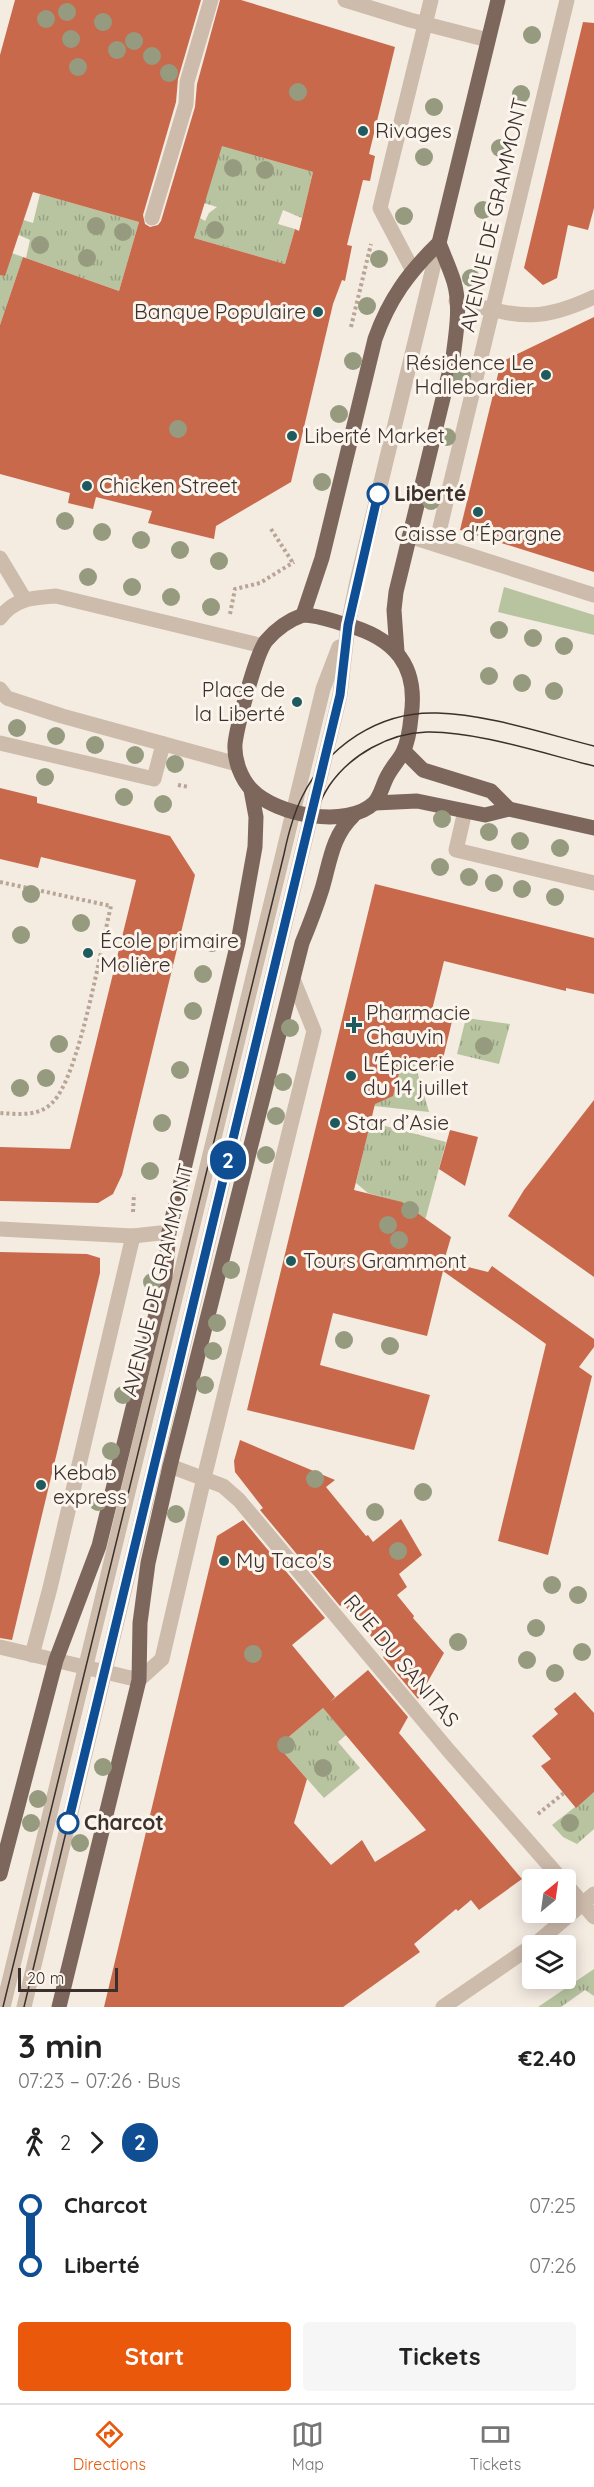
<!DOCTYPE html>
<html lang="en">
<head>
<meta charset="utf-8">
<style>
  body { margin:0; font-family:Quicksand,sans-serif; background:#f6f6f6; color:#222; height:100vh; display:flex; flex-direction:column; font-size:22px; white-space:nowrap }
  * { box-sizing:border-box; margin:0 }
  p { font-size:20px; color:#767676 }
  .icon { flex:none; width:33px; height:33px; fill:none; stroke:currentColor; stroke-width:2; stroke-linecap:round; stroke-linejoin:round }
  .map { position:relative; height:2007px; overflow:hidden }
  .panel { display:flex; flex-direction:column; background:#fff; flex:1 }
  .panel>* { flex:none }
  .badge { padding:0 12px; border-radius:20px; font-size:21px; line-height:39px }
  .needle { width:39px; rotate:29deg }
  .controls { position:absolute; left:522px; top:1869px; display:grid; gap:12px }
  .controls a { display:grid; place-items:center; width:54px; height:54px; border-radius:6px; background:#fff; box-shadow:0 3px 15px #0003; font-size:30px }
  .scale { position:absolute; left:18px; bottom:15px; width:100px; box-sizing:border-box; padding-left:6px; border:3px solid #3b302b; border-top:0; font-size:16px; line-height:21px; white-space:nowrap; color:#3b302b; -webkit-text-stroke:4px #fbf5ee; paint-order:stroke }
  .map>.badge { position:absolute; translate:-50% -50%; box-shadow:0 0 0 3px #fff }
  .legs { display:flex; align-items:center; gap:9px; height:66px; padding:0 18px; font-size:20px }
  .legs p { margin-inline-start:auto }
  .summary { display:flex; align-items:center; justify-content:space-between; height:102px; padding:0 18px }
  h1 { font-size:33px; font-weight:700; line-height:45px }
  .button { display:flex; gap:12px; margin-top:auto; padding:12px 18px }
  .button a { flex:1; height:69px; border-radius:6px; background:#ea580c; color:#fff; font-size:24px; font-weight:700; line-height:69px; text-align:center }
  .button a+a { background:#f6f6f6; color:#222 }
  ul { padding:0 18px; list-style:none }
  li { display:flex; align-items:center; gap:21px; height:60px; font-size:22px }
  li i { display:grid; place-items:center; width:9px; height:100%; margin:0 8px; background:currentColor }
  li i::after { content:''; width:15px; height:15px; margin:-8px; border:4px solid; border-radius:50%; background:#fff }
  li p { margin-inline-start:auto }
  li:first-child i { background:linear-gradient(#0000 50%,currentColor 0) }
  li:last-child i { background:linear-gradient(currentColor 50%,#0000 0) }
  .tabs { display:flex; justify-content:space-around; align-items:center; height:84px; border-top:2px solid #e0e0e0; background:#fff; font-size:16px; color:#767676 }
  .tabs a { display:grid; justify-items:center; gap:3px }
  .tabs .current { color:#ea580c }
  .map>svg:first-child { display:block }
  .grass { fill:url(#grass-tufts) }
  .green { fill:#b8c4a0 }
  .building { fill:#c8694b; fill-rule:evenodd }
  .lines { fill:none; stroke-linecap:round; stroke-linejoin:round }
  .path { stroke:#b9a596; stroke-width:4; stroke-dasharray:3 3; stroke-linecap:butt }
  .minor { stroke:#cdbbac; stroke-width:15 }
  .major { stroke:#7d675c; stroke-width:15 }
  .tram { stroke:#3b302b; stroke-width:1.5 }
  .tree { fill:#969b7f }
  .line-1-casing { stroke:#fff; stroke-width:14 }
  .line-1 { stroke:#104e94; stroke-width:9 }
  .poi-dot { fill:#1f5a5e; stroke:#fbf5ee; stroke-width:2 }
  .stop-1-dot { fill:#fff; stroke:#104e94; stroke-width:3 }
  .labels { text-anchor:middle; stroke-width:6; stroke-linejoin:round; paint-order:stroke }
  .poi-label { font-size:21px; fill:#3b302b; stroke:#fbf5ee; text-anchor:start }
  .street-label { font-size:21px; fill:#3b302b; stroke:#fbf5ee }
  .stop-label { font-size:21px; font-weight:bold; fill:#3b302b; stroke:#fbf5ee; text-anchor:start }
</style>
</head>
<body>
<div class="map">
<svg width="594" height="2007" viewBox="0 0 594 2007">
  <defs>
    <pattern id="grass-tufts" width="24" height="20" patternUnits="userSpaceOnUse" patternTransform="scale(1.5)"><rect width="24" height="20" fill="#b8c4a0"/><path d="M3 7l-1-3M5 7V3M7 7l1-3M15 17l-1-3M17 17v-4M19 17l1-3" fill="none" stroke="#97a083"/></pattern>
  </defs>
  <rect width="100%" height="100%" fill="#f4ebe1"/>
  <g class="grass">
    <polygon points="197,128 262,150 260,157 313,172 302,218 283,210 278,224 295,229 285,264 194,238 200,218 205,221 209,213 217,207 204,203"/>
    <polygon points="40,194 139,222 119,291 26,258 30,240 12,232 17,218 33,223"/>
    <polygon points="0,249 23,257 0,325"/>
    <polygon points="466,1018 510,1024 499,1064 457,1054"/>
    <polygon points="386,1054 414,1061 429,1112 374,1106"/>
    <polygon points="370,1122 446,1142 426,1217 417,1236 400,1202 368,1193 356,1183"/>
    <polygon points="323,1708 346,1735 338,1742 360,1768 324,1798 278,1746"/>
    <polygon points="594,1792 594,1829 577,1844 563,1837 552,1825"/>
    <polygon points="594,1969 594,1996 585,1990 561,2007 538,2007"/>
  </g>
  <polygon class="green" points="504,587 594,615 594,635 498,612"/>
  <g class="building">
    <path d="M15,0H201L178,79L176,102L143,215L145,224L150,227L158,225L161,221L195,107L197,84L220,0H241L395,47L369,154L375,156L370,181L363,180L347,245L352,246L345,281L342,280L333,304L291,482L216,526L214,539L148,523L152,511L96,497L93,509L68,503L70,493L0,474V325L23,257L119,291L139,222L33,192L5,276L0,275V55ZM222,146L313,172L299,231L295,229L285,264L194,238Z"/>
    <polygon points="583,22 594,23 594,208 588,230 568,225 557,278 543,285 524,268"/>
    <polygon points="594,317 594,572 460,530 501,362"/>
    <polygon points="0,788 37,797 37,803 170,836 195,875 122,1175 113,1194 98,1203 0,1201 0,1147 70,1149 136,880 41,857 38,868 0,859"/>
    <polygon points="375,884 594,938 594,994 566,988 566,991 444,961 431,1014 453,1017 441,1067 403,1058 393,1096 375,1104 354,1190 402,1202 451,1237 444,1261 488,1272 492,1266 594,1339 594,1347 579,1367 592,1376 548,1555 498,1541 546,1344 443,1271 427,1336 333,1313 320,1365 430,1395 414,1450 247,1410"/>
    <polygon points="594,1100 594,1277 508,1216 524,1190"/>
    <polygon points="450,1130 478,1137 465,1186 439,1169"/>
    <polygon points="0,1252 87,1254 100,1258 100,1273 12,1640 0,1638"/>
    <polygon points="240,1440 335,1480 326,1487 366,1536 368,1535 373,1542 401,1519 422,1555 399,1574 407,1587 397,1595 414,1616 413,1618 444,1653 418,1699 383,1657 386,1655 362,1625 343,1604 340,1606 260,1510 263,1508 235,1472 234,1461"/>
    <path d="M243,1520L325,1618L292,1645L335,1697L330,1702L368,1670L408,1717L399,1733L522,1879L479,1910L471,1900L458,1911L456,1909L414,1944L420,1952L343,2007H104L217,1536ZM323,1708L426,1830L375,1862L362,1840L331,1865L294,1823L307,1779L278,1746Z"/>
    <polygon points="575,1692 594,1713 594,1792 576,1808 541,1766 551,1759 532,1736 558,1714 554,1709"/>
  </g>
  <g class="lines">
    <g class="path">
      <polyline points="351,327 371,244"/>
      <polyline points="271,529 293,563"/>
      <polyline points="230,614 235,589 260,583 294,562"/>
      <polyline points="178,785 189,787"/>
      <path d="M0,882L111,906C101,947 79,1078 52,1103C38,1117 18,1114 0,1113"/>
      <polyline points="133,1212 134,1194"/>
      <polyline points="538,1814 564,1793"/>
    </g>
    <g class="minor">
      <polyline points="345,0 410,20 488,40"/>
      <polyline points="152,218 186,104 187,82 211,0"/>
      <polyline points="412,269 380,208 431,0"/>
      <path d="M456,301C517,315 535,325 594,297"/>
      <polyline points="409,536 594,595"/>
      <polyline points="436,544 567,0"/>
      <polyline points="0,558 24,598"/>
      <path d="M0,618C15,598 32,598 56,596L263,646"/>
      <polyline points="0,689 7,698 62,716 237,764"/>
      <polyline points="0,743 154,779 163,744"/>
      <polyline points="465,811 456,850 594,883"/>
      <polyline points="0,1229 133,1236 169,1232"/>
      <polyline points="170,1466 223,1486 239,1500 449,1751 562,1880"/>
      <polyline points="0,1647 139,1680 162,1659 204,1478 314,1031 293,979"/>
      <polyline points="32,1655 50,1588 133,1236"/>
      <polyline points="566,1884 594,1917"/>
      <polyline points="533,1946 594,1894"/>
      <polyline points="3,2007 323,689 339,647"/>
      <polyline points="24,2007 340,695 348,625 357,581 439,243"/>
      <polyline points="443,2007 532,1946"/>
    </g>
    <g class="major">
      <path d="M303,615L322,558L375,339C389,299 409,272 439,243L498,0"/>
      <path d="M303,615C319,615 332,621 347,625C394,638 419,665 411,717C410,728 408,742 403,752C399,760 392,767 388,775C383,783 381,796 374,803C347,829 276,815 252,790C241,779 234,760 235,744C237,726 256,654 266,641C276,629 289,620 303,615Z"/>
      <path d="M397,652L394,610L396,592L453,357C456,334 461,306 454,282C450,269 444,256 439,243"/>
      <polyline points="404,751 423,770 491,791 509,809"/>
      <polyline points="375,803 417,801 485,815 509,809 594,828"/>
      <polyline points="0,1874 56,1660 99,1546 165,1277 169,1232 238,942 255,847 256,817 251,790"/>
      <path d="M59,2007L139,1680L140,1623L148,1563L170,1466L302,943C309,926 316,908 322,889C330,862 332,836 353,816"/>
    </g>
    <g class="tram">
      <path d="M3,2007L284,854C288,835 293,815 302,797C327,746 379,711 437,713C486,714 546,734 594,746"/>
      <path d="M24,2007L300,858C307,833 315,808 329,786C350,755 389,733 427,732C476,731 545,754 594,766"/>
    </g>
  </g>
  <g class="tree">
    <circle cx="67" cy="12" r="9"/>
    <circle cx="46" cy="19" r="9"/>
    <circle cx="103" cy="22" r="9"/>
    <circle cx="532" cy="35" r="9"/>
    <circle cx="71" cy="39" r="9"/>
    <circle cx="134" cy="41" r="9"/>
    <circle cx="117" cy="50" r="9"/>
    <circle cx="152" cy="56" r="9"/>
    <circle cx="78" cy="67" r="9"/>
    <circle cx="169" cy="73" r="9"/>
    <circle cx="298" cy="92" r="9"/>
    <circle cx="521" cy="94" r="9"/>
    <circle cx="434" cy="107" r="9"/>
    <circle cx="500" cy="148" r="9"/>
    <circle cx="424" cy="157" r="9"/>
    <circle cx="233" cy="168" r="9"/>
    <circle cx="265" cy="170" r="9"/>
    <circle cx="483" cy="210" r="9"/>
    <circle cx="404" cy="216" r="9"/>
    <circle cx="96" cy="226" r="9"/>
    <circle cx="215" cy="230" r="9"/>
    <circle cx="123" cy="232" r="9"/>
    <circle cx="40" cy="245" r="9"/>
    <circle cx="87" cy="258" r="9"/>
    <circle cx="379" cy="259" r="9"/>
    <circle cx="471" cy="278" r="9"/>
    <circle cx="367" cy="306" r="9"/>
    <circle cx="353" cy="361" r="9"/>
    <circle cx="462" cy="376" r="9"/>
    <circle cx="339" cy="414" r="9"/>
    <circle cx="178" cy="429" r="9"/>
    <circle cx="447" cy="437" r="9"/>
    <circle cx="322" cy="482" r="9"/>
    <circle cx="431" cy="501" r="9"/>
    <circle cx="65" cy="521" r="9"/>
    <circle cx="102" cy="532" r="9"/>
    <circle cx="141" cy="540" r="9"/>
    <circle cx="180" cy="550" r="9"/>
    <circle cx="219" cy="561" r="9"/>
    <circle cx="88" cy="577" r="9"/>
    <circle cx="132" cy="587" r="9"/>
    <circle cx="171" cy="597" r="9"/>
    <circle cx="211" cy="607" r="9"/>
    <circle cx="499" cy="630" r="9"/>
    <circle cx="533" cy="638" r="9"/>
    <circle cx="564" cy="646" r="9"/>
    <circle cx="489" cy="676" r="9"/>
    <circle cx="522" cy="683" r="9"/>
    <circle cx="554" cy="691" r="9"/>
    <circle cx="17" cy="728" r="9"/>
    <circle cx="56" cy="736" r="9"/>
    <circle cx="95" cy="745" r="9"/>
    <circle cx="135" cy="755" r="9"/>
    <circle cx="175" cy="764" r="9"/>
    <circle cx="45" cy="777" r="9"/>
    <circle cx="124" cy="797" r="9"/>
    <circle cx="163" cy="804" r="9"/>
    <circle cx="442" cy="819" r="9"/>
    <circle cx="489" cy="832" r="9"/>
    <circle cx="520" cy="841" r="9"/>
    <circle cx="560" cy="848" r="9"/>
    <circle cx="440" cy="867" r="9"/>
    <circle cx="469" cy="877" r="9"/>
    <circle cx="494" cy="883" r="9"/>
    <circle cx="522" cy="889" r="9"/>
    <circle cx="31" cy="894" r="9"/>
    <circle cx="555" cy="897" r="9"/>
    <circle cx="81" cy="923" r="9"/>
    <circle cx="21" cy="935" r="9"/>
    <circle cx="212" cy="943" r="9"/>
    <circle cx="203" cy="974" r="9"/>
    <circle cx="193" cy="1011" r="9"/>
    <circle cx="290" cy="1028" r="9"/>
    <circle cx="59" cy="1044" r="9"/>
    <circle cx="484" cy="1046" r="9"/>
    <circle cx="180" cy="1070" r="9"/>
    <circle cx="46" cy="1078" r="9"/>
    <circle cx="283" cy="1082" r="9"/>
    <circle cx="20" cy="1088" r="9"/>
    <circle cx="276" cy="1116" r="9"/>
    <circle cx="162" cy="1123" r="9"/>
    <circle cx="266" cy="1155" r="9"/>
    <circle cx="150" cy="1171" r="9"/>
    <circle cx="410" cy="1210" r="9"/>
    <circle cx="388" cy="1225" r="9"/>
    <circle cx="399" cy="1240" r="9"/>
    <circle cx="231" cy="1270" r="9"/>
    <circle cx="152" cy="1282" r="9"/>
    <circle cx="217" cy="1323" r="9"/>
    <circle cx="344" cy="1340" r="9"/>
    <circle cx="390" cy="1346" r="9"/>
    <circle cx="213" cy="1351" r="9"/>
    <circle cx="205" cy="1385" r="9"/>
    <circle cx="123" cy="1395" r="9"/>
    <circle cx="111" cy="1451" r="9"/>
    <circle cx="315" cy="1479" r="9"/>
    <circle cx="423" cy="1492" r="9"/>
    <circle cx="98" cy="1502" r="9"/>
    <circle cx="375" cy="1512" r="9"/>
    <circle cx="176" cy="1514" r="9"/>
    <circle cx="398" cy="1551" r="9"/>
    <circle cx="552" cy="1585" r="9"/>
    <circle cx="578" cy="1595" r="9"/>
    <circle cx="536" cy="1628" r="9"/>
    <circle cx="458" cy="1642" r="9"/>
    <circle cx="582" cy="1652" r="9"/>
    <circle cx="253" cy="1654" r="9"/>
    <circle cx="527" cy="1660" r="9"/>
    <circle cx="555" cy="1673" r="9"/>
    <circle cx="286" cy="1745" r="9"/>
    <circle cx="103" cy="1767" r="9"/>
    <circle cx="323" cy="1768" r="9"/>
    <circle cx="38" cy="1799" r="9"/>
    <circle cx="31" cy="1823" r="9"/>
    <circle cx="570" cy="1823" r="9"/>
    <circle cx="80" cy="1843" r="9"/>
  </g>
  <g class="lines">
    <defs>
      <polyline id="line-1" points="68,1823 340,695 348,625 378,494"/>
    </defs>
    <use href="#line-1" class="line-1-casing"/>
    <use href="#line-1" class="line-1"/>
  </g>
  <g class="poi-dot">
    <circle cx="363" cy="131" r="6"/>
    <circle cx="318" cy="312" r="6"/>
    <circle cx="546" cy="375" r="6"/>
    <circle cx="292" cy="436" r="6"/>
    <circle cx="87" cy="486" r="6"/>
    <circle cx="478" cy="512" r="6"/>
    <circle cx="297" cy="702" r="6"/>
    <circle cx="88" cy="953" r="6"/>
    <path d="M351 1016h6v6h6v6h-6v6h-6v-6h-6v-6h6z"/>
    <circle cx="351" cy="1076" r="6"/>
    <circle cx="335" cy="1123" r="6"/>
    <circle cx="291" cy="1261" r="6"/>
    <circle cx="41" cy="1485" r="6"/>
    <circle cx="224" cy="1561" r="6"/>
  </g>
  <g class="stop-1-dot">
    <circle cx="378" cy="494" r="10"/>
    <circle cx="68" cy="1823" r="10"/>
  </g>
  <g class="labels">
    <g class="poi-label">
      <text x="375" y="138">Rivages</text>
      <text x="306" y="319" text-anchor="end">Banque Populaire</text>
      <text x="534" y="370" text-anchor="end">Résidence Le<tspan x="534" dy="24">Hallebardier</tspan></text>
      <text x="304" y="443">Liberté Market</text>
      <text x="99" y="493">Chicken Street</text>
      <text x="478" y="541" text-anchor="middle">Caisse d'Épargne</text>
      <text x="285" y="697" text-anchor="end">Place de<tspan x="285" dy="24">la Liberté</tspan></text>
      <text x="100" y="948">École primaire<tspan x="100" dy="24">Molière</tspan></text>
      <text x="366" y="1020">Pharmacie<tspan x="366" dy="24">Chauvin</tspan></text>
      <text x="363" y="1071">L'Épicerie<tspan x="363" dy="24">du 14 juillet</tspan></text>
      <text x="347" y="1130">Star d’Asie</text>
      <text x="303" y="1268">Tours Grammont</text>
      <text x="53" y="1480">Kebab<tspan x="53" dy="24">express</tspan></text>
      <text x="236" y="1568">My Taco's</text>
    </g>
    <g class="street-label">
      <text transform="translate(494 215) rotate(-77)" y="7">AVENUE DE GRAMMONT</text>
      <text transform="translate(158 1280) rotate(-76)" y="7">AVENUE DE GRAMMONT</text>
      <text transform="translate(401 1661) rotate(50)" y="7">RUE DU SANITAS</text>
    </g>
    <g class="stop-label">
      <text x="394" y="501">Liberté</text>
      <text x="84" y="1830">Charcot</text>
    </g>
  </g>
</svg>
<div class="controls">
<a><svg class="needle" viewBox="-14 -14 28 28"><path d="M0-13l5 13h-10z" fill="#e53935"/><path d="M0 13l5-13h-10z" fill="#767676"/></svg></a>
<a><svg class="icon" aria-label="layers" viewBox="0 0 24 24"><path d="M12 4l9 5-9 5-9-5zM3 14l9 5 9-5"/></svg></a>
</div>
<div class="scale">20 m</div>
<b class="badge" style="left:228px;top:1160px;background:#104e94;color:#fff">2</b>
</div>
<section class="panel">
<div class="summary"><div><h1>3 min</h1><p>07:23 – 07:26 · Bus</p></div><b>€2.40</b></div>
<div class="legs"><svg class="icon" aria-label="walk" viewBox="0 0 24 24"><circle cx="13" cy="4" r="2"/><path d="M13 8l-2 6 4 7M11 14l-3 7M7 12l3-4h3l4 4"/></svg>2<svg class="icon" aria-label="forward" viewBox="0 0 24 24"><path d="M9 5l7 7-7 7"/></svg><b class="badge" style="background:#104e94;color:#fff">2</b></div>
<ul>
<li><i style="color:#104e94"></i><b>Charcot</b><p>07:25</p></li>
<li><i style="color:#104e94"></i><b>Liberté</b><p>07:26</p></li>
</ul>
<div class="button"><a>Start</a><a>Tickets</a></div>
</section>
<nav class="tabs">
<a class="current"><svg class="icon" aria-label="directions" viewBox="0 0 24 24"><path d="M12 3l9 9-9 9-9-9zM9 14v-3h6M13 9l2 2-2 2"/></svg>Directions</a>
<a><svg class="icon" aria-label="map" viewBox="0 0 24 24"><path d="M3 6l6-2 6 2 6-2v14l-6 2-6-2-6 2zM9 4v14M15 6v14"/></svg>Map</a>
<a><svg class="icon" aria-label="tickets" viewBox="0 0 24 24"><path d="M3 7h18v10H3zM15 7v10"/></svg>Tickets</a>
</nav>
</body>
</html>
